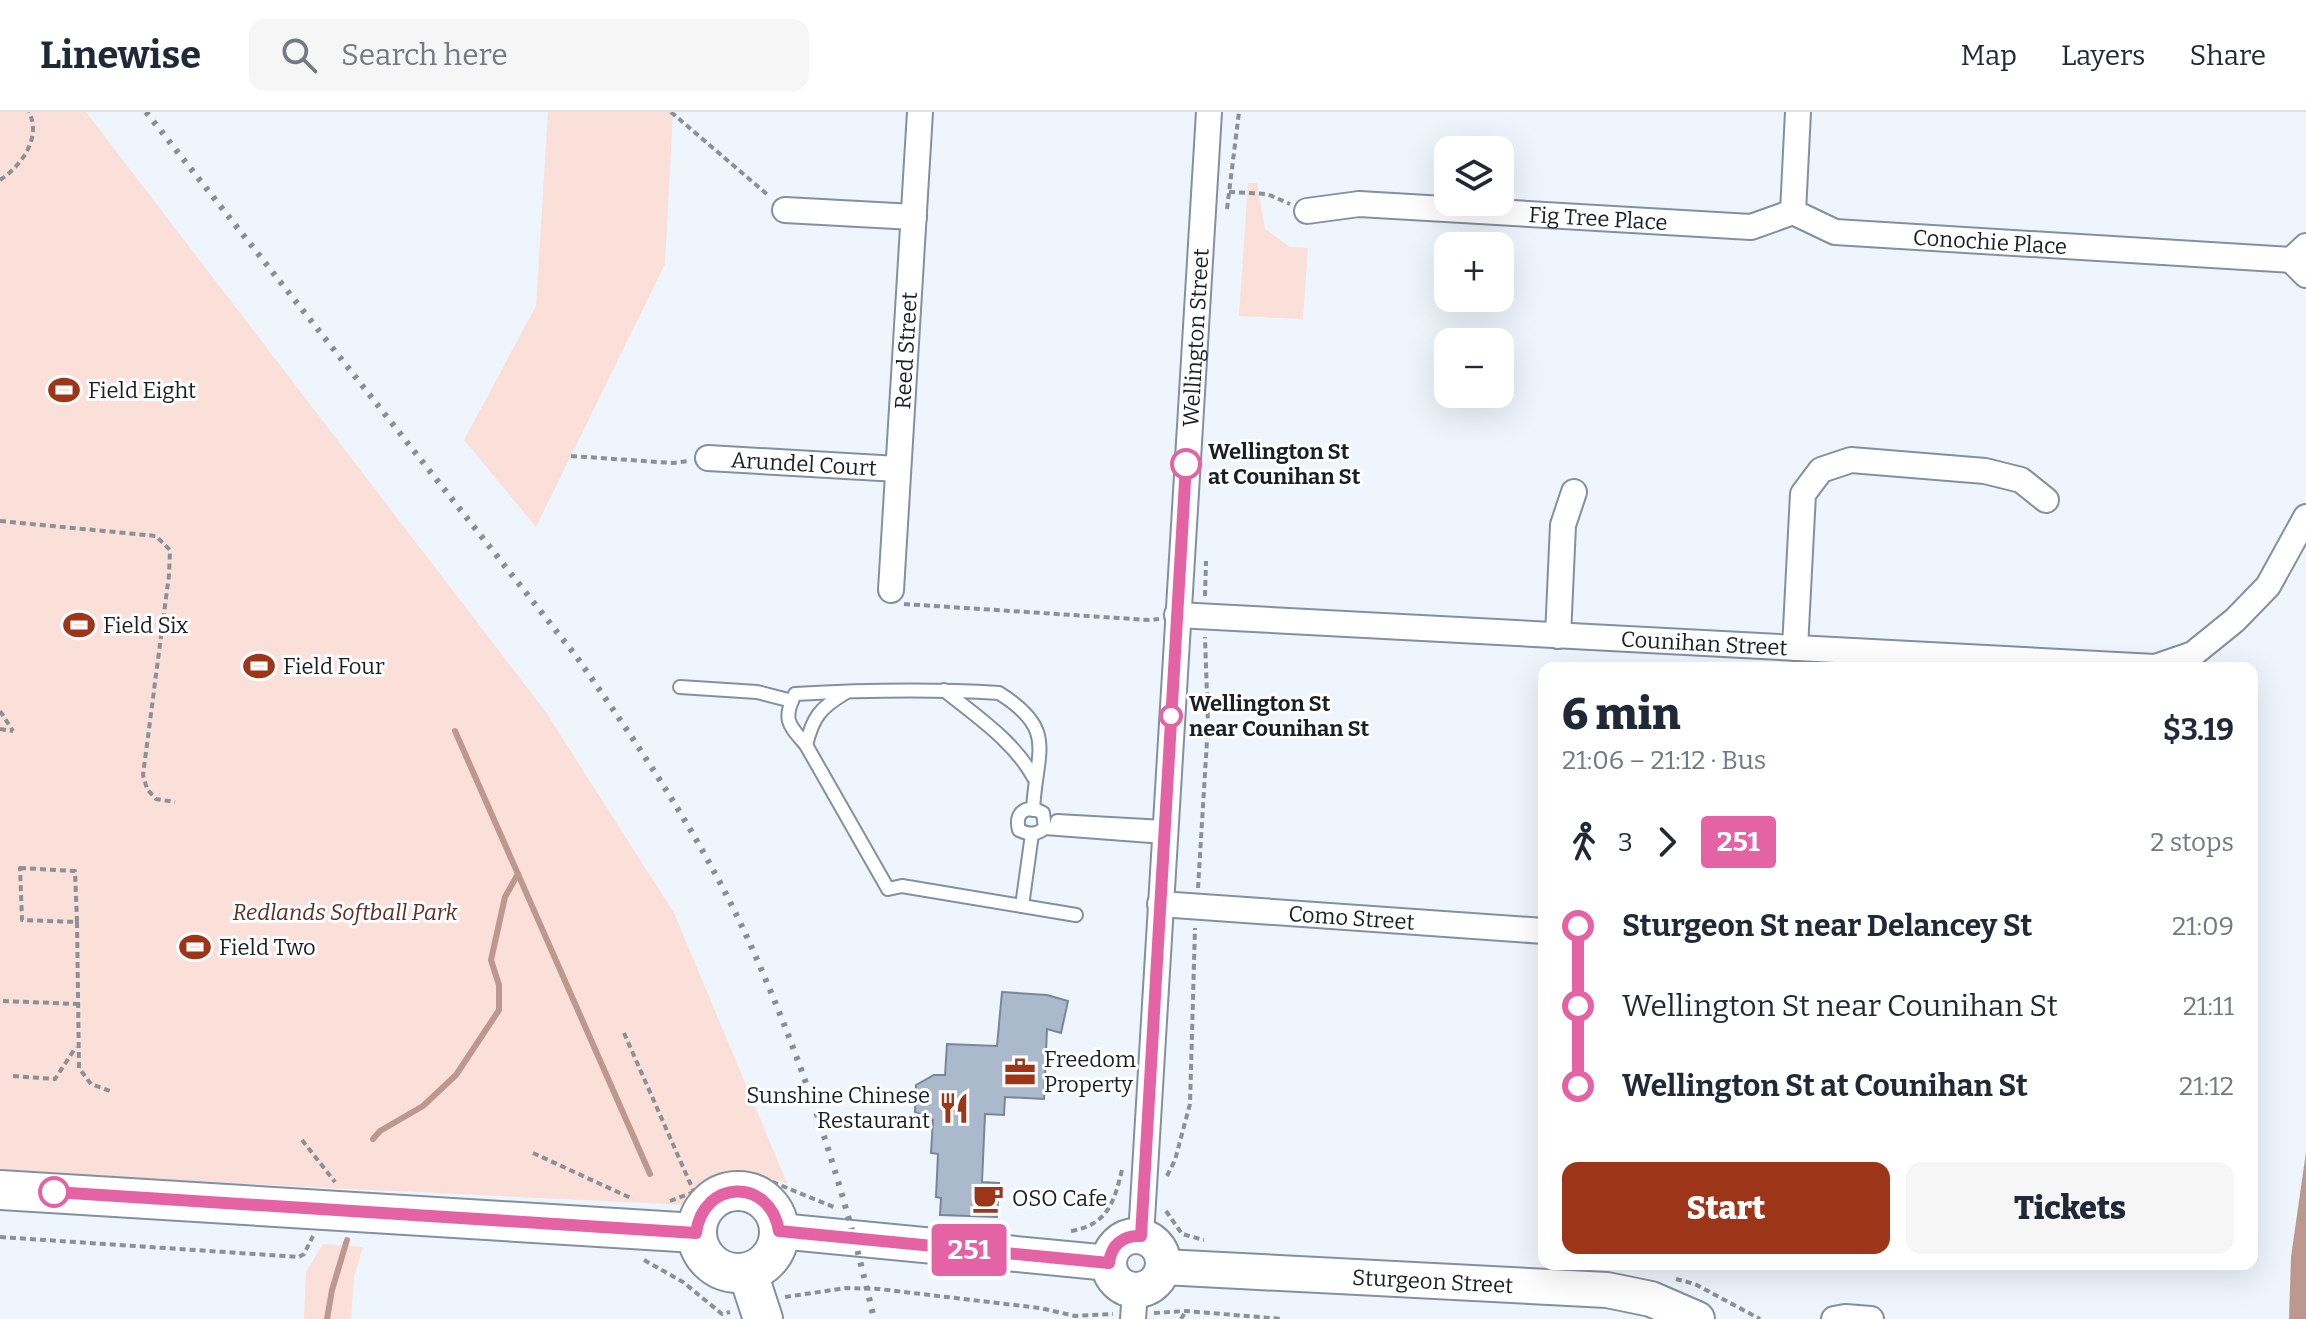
<!DOCTYPE html>
<html lang="en">
<head>
<meta charset="utf-8">
<style>
  body { margin:0; font-family:Bitter,serif; background:#f6f6f7; color:#1f2937; height:100vh; display:flex; flex-direction:column; font-size:30px; white-space:nowrap }
  * { box-sizing:border-box; margin:0 }
  p { font-size:26px; color:#747a83 }
  .icon { flex:none; width:44px; height:44px; fill:none; stroke:currentColor; stroke-width:2; stroke-linecap:round; stroke-linejoin:round }
  .map { position:relative; flex:1; overflow:hidden }
  .panel { position:absolute; left:1538px; top:550px; width:720px; height:608px; display:flex; flex-direction:column; background:#fff; border-radius:16px; box-shadow:0 8px 32px #0002 }
  .panel>* { flex:none }
  .badge { padding:0 16px; border-radius:6px; font-size:28px; line-height:52px }
  .tools { position:absolute; left:1434px; top:24px; display:grid; gap:16px }
  .tools a { display:grid; place-items:center; width:80px; height:80px; border-radius:16px; background:#fff; box-shadow:0 8px 32px #0002; font-size:40px }
  .map>.badge { position:absolute; translate:-50% -50%; box-shadow:0 0 0 4px #fff }
  .legs { display:flex; align-items:center; gap:12px; height:88px; padding:0 24px; font-size:26px }
  .legs p { margin-inline-start:auto }
  .overview { display:flex; align-items:center; justify-content:space-between; height:136px; padding:0 24px }
  h1 { font-size:44px; font-weight:800; line-height:60px }
  .action { display:flex; gap:16px; margin-top:auto; padding:16px 24px }
  .action a { flex:1; height:92px; border-radius:16px; background:#9d3618; color:#fff; font-size:32px; font-weight:800; line-height:92px; text-align:center }
  .action a+a { background:#f6f6f7; color:#1f2937 }
  ul { padding:0 24px; list-style:none }
  li { display:flex; align-items:center; gap:28px; height:80px; font-size:30px }
  li i { display:grid; place-items:center; width:12px; height:100%; margin:0 10px; background:currentColor }
  li i::after { content:''; width:20px; height:20px; margin:-10px; border:6px solid; border-radius:50%; background:#fff }
  li p { margin-inline-start:auto }
  li:first-child i { background:linear-gradient(#0000 50%,currentColor 0) }
  li:last-child i { background:linear-gradient(currentColor 50%,#0000 0) }
  header { display:flex; align-items:center; gap:48px; box-sizing:border-box; height:112px; padding:0 40px; background:#fff; border-bottom:2px solid #e0e1e3 }
  header strong { font-size:38px }
  nav { display:flex; gap:44px; margin-inline-start:auto; font-size:28px }
  .search { width:560px; height:72px; background:#f6f6f7; display:flex; align-items:center; gap:20px; box-sizing:border-box; padding:0 28px; border-radius:16px; color:#747a83; font-size:30px }
  .map>svg:first-child { display:block }
  .green { fill:#fae0d8 }
  .water { fill:#bc988e }
  .lines { fill:none; stroke-linecap:round; stroke-linejoin:round }
  .stream { stroke:#bc988e; stroke-width:6 }
  .building { fill:#abb9cc; stroke:#798697; stroke-width:2 }
  .lane-casing { stroke:#8290a1; stroke-width:16 }
  .street-casing { stroke:#8290a1; stroke-width:28 }
  .secondary-casing { stroke:#8290a1; stroke-width:38 }
  .primary-casing { stroke:#8290a1; stroke-width:42 }
  .path { stroke:#8b9198; stroke-width:4; stroke-dasharray:6 4; stroke-linecap:butt }
  .lane { stroke:#fff; stroke-width:12 }
  .street { stroke:#fff; stroke-width:24 }
  .secondary { stroke:#fff; stroke-width:34 }
  .primary { stroke:#fff; stroke-width:38 }
  .rail { stroke:#888e95; stroke-width:6; stroke-dasharray:4 8; stroke-linecap:butt }
  .line-1-casing { stroke:#fff; stroke-width:18 }
  .line-1 { stroke:#e463a4; stroke-width:12 }
  .stop-1-dot { fill:#fff; stroke:#e463a4; stroke-width:4 }
  .labels { text-anchor:middle; stroke-width:6; stroke-linejoin:round; paint-order:stroke }
  .street-label { font-size:22px; fill:#1a1f26; stroke:#fff }
  .poi-label { font-size:22px; fill:#1a1f26; stroke:#fff; text-anchor:start }
  .stop-label { font-size:22px; font-weight:bold; fill:#1a1f26; stroke:#fff; text-anchor:start }
  .park-label { font-size:22px; font-style:italic; fill:#602e21; stroke:#fff }
</style>
</head>
<body>
<header>
<strong>Linewise</strong>
<div class="search"><svg class="icon" aria-label="search" viewBox="0 0 24 24"><circle cx="10" cy="10" r="6"/><path d="M15 15l6 6"/></svg>Search here</div>
<nav><a>Map</a><a>Layers</a><a>Share</a></nav>
</header>
<div class="map">
<svg width="2306" height="1207" viewBox="0 0 2306 1207">
  <rect width="100%" height="100%" fill="#eff5fc"/>
  <g class="green">
    <path d="M0,0H86L545,599L674,801L787,1071C737,1058 724,1053 687,1093L0,1060Z"/>
    <polygon points="548,0 673,0 665,152 536,415 464,328 536,194"/>
    <polygon points="1248,71 1257,71 1265,117 1290,135 1308,136 1303,207 1239,204"/>
    <polygon points="323,1132 363,1135 354,1164 351,1207 304,1207 306,1160"/>
  </g>
  <polygon class="water" points="2306,1040 2306,1207 2289,1207 2291,1145"/>
  <g class="lines">
    <g class="stream">
      <polyline points="455,619 650,1062"/>
      <polyline points="373,1027 380,1019 423,994 456,963 499,898 499,873 491,848 505,785 518,762"/>
      <polyline points="327,1207 332,1178 347,1128"/>
    </g>
  </g>
  <polygon class="building" points="1002,880 1047,883 1068,889 1061,921 1047,917 1044,987 1005,985 1004,1003 985,1002 982,1070 999,1071 997,1105 940,1103 941,1086 936,1085 938,1042 931,1041 933,1008 915,1000 916,973 934,963 945,963 947,932 997,934"/>
  <g class="lines">
    <defs>
      <g id="lane">
        <polyline points="680,575 757,580 792,589"/>
        <path d="M944,578C976,604 1014,629 1034,666"/>
        <path d="M806,633C813,605 820,596 845,581"/>
        <polyline points="1057,709 1164,715"/>
        <path d="M1045,716L1043,701C1027,692 1014,700 1019,718C1029,723 1036,723 1045,716L1164,725"/>
        <path d="M1032,722L1022,794L902,774L888,777L806,633C789,613 782,608 795,582C866,578 929,577 999,581C1058,618 1036,639 1033,698"/>
        <polyline points="1022,794 1076,803"/>
      </g>
      <g id="street">
        <path id="s1" d="M1798,0L1793,100L1835,120L2291,148"/>
        <polyline points="785,98 914,105"/>
        <path id="s2" d="M1307,99L1359,92L1751,115L1793,100"/>
        <polyline points="2306,134 2291,148 2306,163"/>
        <path id="s3" d="M708,346L898,357"/>
        <path id="s4" d="M891,478L920,0"/>
        <path id="s5" d="M1177,503L2155,555L2193,542L2235,508L2268,474L2306,405"/>
        <polyline points="1558,524 1563,413 1574,380"/>
        <polyline points="1795,536 1803,382 1821,358 1851,348 1985,359 2021,368 2046,388"/>
        <path id="s6" d="M1160,792L1544,819"/>
        <path id="s7" d="M1141,1124L1209,0"/>
        <polyline points="1133,1207 1135,1178"/>
        <polyline points="1834,1207 1845,1205 1871,1207"/>
      </g>
      <g id="secondary">
        <polyline points="779,1119 1109,1151"/>
        <circle cx="1136" cy="1151" r="27"/>
        <path id="s8" d="M1163,1155L1607,1178L1651,1187L1697,1207"/>
      </g>
      <g id="primary">
        <polyline points="0,1078 696,1121"/>
        <circle cx="738" cy="1120" r="41"/>
        <polyline points="748,1161 763,1207"/>
      </g>
    </defs>
    <use href="#lane" class="lane-casing"/>
    <use href="#street" class="street-casing"/>
    <use href="#secondary" class="secondary-casing"/>
    <use href="#primary" class="primary-casing"/>
    <g class="path">
      <polyline points="671,0 769,84"/>
      <path d="M0,68C21,54 42,26 29,0"/>
      <polyline points="1229,80 1267,82 1290,92"/>
      <polyline points="1227,97 1239,0"/>
      <polyline points="571,344 673,351 689,349"/>
      <polyline points="0,409 156,424 170,438 169,463 143,663 147,677 156,687 175,690"/>
      <polyline points="1205,484 1206,449"/>
      <polyline points="904,492 1149,508 1159,507"/>
      <polyline points="0,599 13,619"/>
      <polyline points="0,617 13,619"/>
      <polygon points="20,756 75,759 77,810 22,808"/>
      <polyline points="1198,776 1208,612 1205,525"/>
      <polyline points="77,810 79,956 91,972 110,979"/>
      <polyline points="3,889 78,892"/>
      <polyline points="624,921 694,1080"/>
      <polyline points="13,964 55,967 76,935"/>
      <polyline points="302,1028 335,1070"/>
      <polyline points="533,1041 633,1087"/>
      <polyline points="1167,1064 1175,1048 1190,992 1195,816"/>
      <polyline points="670,1089 694,1080 710,1069 733,1062 753,1062 836,1096"/>
      <polyline points="1166,1099 1182,1122 1204,1128"/>
      <path d="M1071,1119C1107,1113 1114,1091 1122,1058"/>
      <polyline points="0,1125 299,1145 304,1142 313,1124"/>
      <polyline points="644,1148 683,1170 722,1202 730,1200"/>
      <polyline points="1676,1167 1695,1172 1760,1207"/>
      <polyline points="785,1185 846,1176 879,1177 1040,1196 1075,1204 1113,1202"/>
      <polyline points="1154,1201 1186,1199 1283,1207"/>
      <polyline points="1181,1207 1186,1199"/>
    </g>
    <use href="#lane" class="lane"/>
    <use href="#street" class="street"/>
    <use href="#secondary" class="secondary"/>
    <use href="#primary" class="primary"/>
    <path class="rail" d="M146,0L576,544C641,637 705,731 751,834C805,954 845,1079 874,1207"/>
  </g>
  <g class="lines">
    <defs>
      <path id="line-1" d="M54,1080L696,1121C703,1067 770,1065 779,1119L1109,1151C1111,1133 1123,1123 1141,1124L1186,352"/>
    </defs>
    <use href="#line-1" class="line-1-casing"/>
    <use href="#line-1" class="line-1"/>
  </g>
  <defs>
    <symbol id="stadium-bare" viewBox="-9 -9 18 18"><path d="M0-5a6.5 5 0 1 0 0 10a6.5 5 0 1 0 0-10ZM-3.5-1.8h7v3.6h-7Z" fill="#9d3618" stroke="#fff" stroke-width="2.5" paint-order="stroke"/></symbol>
    <symbol id="office-bare" viewBox="-9 -9 18 18"><path d="M-6-3h4V-5.5h4V-3h4V5H-6ZM-1-4.5V-3h2v-1.5ZM-6 0V1H6V0Z" fill="#9d3618" stroke="#fff" stroke-width="2.5" paint-order="stroke"/></symbol>
    <symbol id="restaurant-bare" viewBox="-9 -9 18 18"><path d="M-5-6h1v4h1v-4h1v4h1v-4h1v5L-1.5 .5V6h-2V.5L-5-1ZM5-6V6H3V1.5H1.5Q1.5-4 5-6Z" fill="#9d3618" stroke="#fff" stroke-width="2.5" paint-order="stroke"/></symbol>
    <symbol id="cafe-bare" viewBox="-9 -9 18 18"><path d="M-5.5-4.5H6V0H3Q3 3.5 0 3.5H-2.5Q-5.5 3.5-5.5 0ZM3-3.2v2h1.7v-2ZM-6 4.5H4V6H-6Z" fill="#9d3618" stroke="#fff" stroke-width="2.5" paint-order="stroke"/></symbol>
  </defs>
  <g fill-rule="evenodd">
    <use href="#stadium-bare" x="42" y="256" width="44" height="44"/>
    <use href="#stadium-bare" x="57" y="491" width="44" height="44"/>
    <use href="#stadium-bare" x="237" y="532" width="44" height="44"/>
    <use href="#stadium-bare" x="173" y="813" width="44" height="44"/>
    <use href="#office-bare" x="998" y="938" width="44" height="44"/>
    <use href="#restaurant-bare" x="932" y="974" width="44" height="44"/>
    <use href="#cafe-bare" x="966" y="1064" width="44" height="44"/>
  </g>
  <g class="stop-1-dot">
    <circle cx="1186" cy="352" r="14"/>
    <circle cx="1171" cy="604" r="10"/>
    <circle cx="54" cy="1080" r="14"/>
  </g>
  <g class="labels">
    <g class="street-label">
      <text dy="8" stroke="none"><textPath href="#s2" startOffset="292">Fig Tree Place</textPath></text>
      <text dy="8" stroke="none"><textPath href="#s1" startOffset="302">Conochie Place</textPath></text>
      <text dy="8" stroke="none"><textPath href="#s7" startOffset="900">Wellington Street</textPath></text>
      <text dy="8" stroke="none"><textPath href="#s4" startOffset="240">Reed Street</textPath></text>
      <text dy="8" stroke="none"><textPath href="#s3" startOffset="96">Arundel Court</textPath></text>
      <text dy="8" stroke="none"><textPath href="#s5" startOffset="528">Counihan Street</textPath></text>
      <text dy="8" stroke="none"><textPath href="#s6" startOffset="192">Como Street</textPath></text>
      <text dy="8" stroke="none"><textPath href="#s8" startOffset="270">Sturgeon Street</textPath></text>
    </g>
    <g class="poi-label">
      <text x="88" y="286">Field Eight</text>
      <text x="103" y="521">Field Six</text>
      <text x="283" y="562">Field Four</text>
      <text x="219" y="843">Field Two</text>
      <text x="1044" y="955">Freedom<tspan x="1044" dy="25">Property</tspan></text>
      <text x="930" y="991" text-anchor="end">Sunshine Chinese<tspan x="930" dy="25">Restaurant</tspan></text>
      <text x="1012" y="1094">OSO Cafe</text>
    </g>
    <g class="stop-label">
      <text x="1208" y="347">Wellington St<tspan x="1208" dy="25">at Counihan St</tspan></text>
      <text x="1189" y="599">Wellington St<tspan x="1189" dy="25">near Counihan St</tspan></text>
    </g>
    <g class="park-label">
      <text x="345" y="808">Redlands Softball Park</text>
    </g>
  </g>
</svg>
<div class="tools">
<a><svg class="icon" aria-label="layers" viewBox="0 0 24 24"><path d="M12 4l9 5-9 5-9-5zM3 14l9 5 9-5"/></svg></a>
<a>+</a>
<a>−</a>
</div>
<b class="badge" style="left:969px;top:1138px;background:#e463a4;color:#fff">251</b>
<section class="panel">
<div class="overview"><div><h1>6 min</h1><p>21:06 – 21:12 · Bus</p></div><b>$3.19</b></div>
<div class="legs"><svg class="icon" aria-label="walk" viewBox="0 0 24 24"><circle cx="13" cy="4" r="2"/><path d="M13 8l-2 6 4 7M11 14l-3 7M7 12l3-4h3l4 4"/></svg>3<svg class="icon" aria-label="forward" viewBox="0 0 24 24"><path d="M9 5l7 7-7 7"/></svg><b class="badge" style="background:#e463a4;color:#fff">251</b><p>2 stops</p></div>
<ul>
<li><i style="color:#e463a4"></i><b>Sturgeon St near Delancey St</b><p>21:09</p></li>
<li><i style="color:#e463a4"></i><span>Wellington St near Counihan St</span><p>21:11</p></li>
<li><i style="color:#e463a4"></i><b>Wellington St at Counihan St</b><p>21:12</p></li>
</ul>
<div class="action"><a>Start</a><a>Tickets</a></div>
</section>
</div>
</body>
</html>
